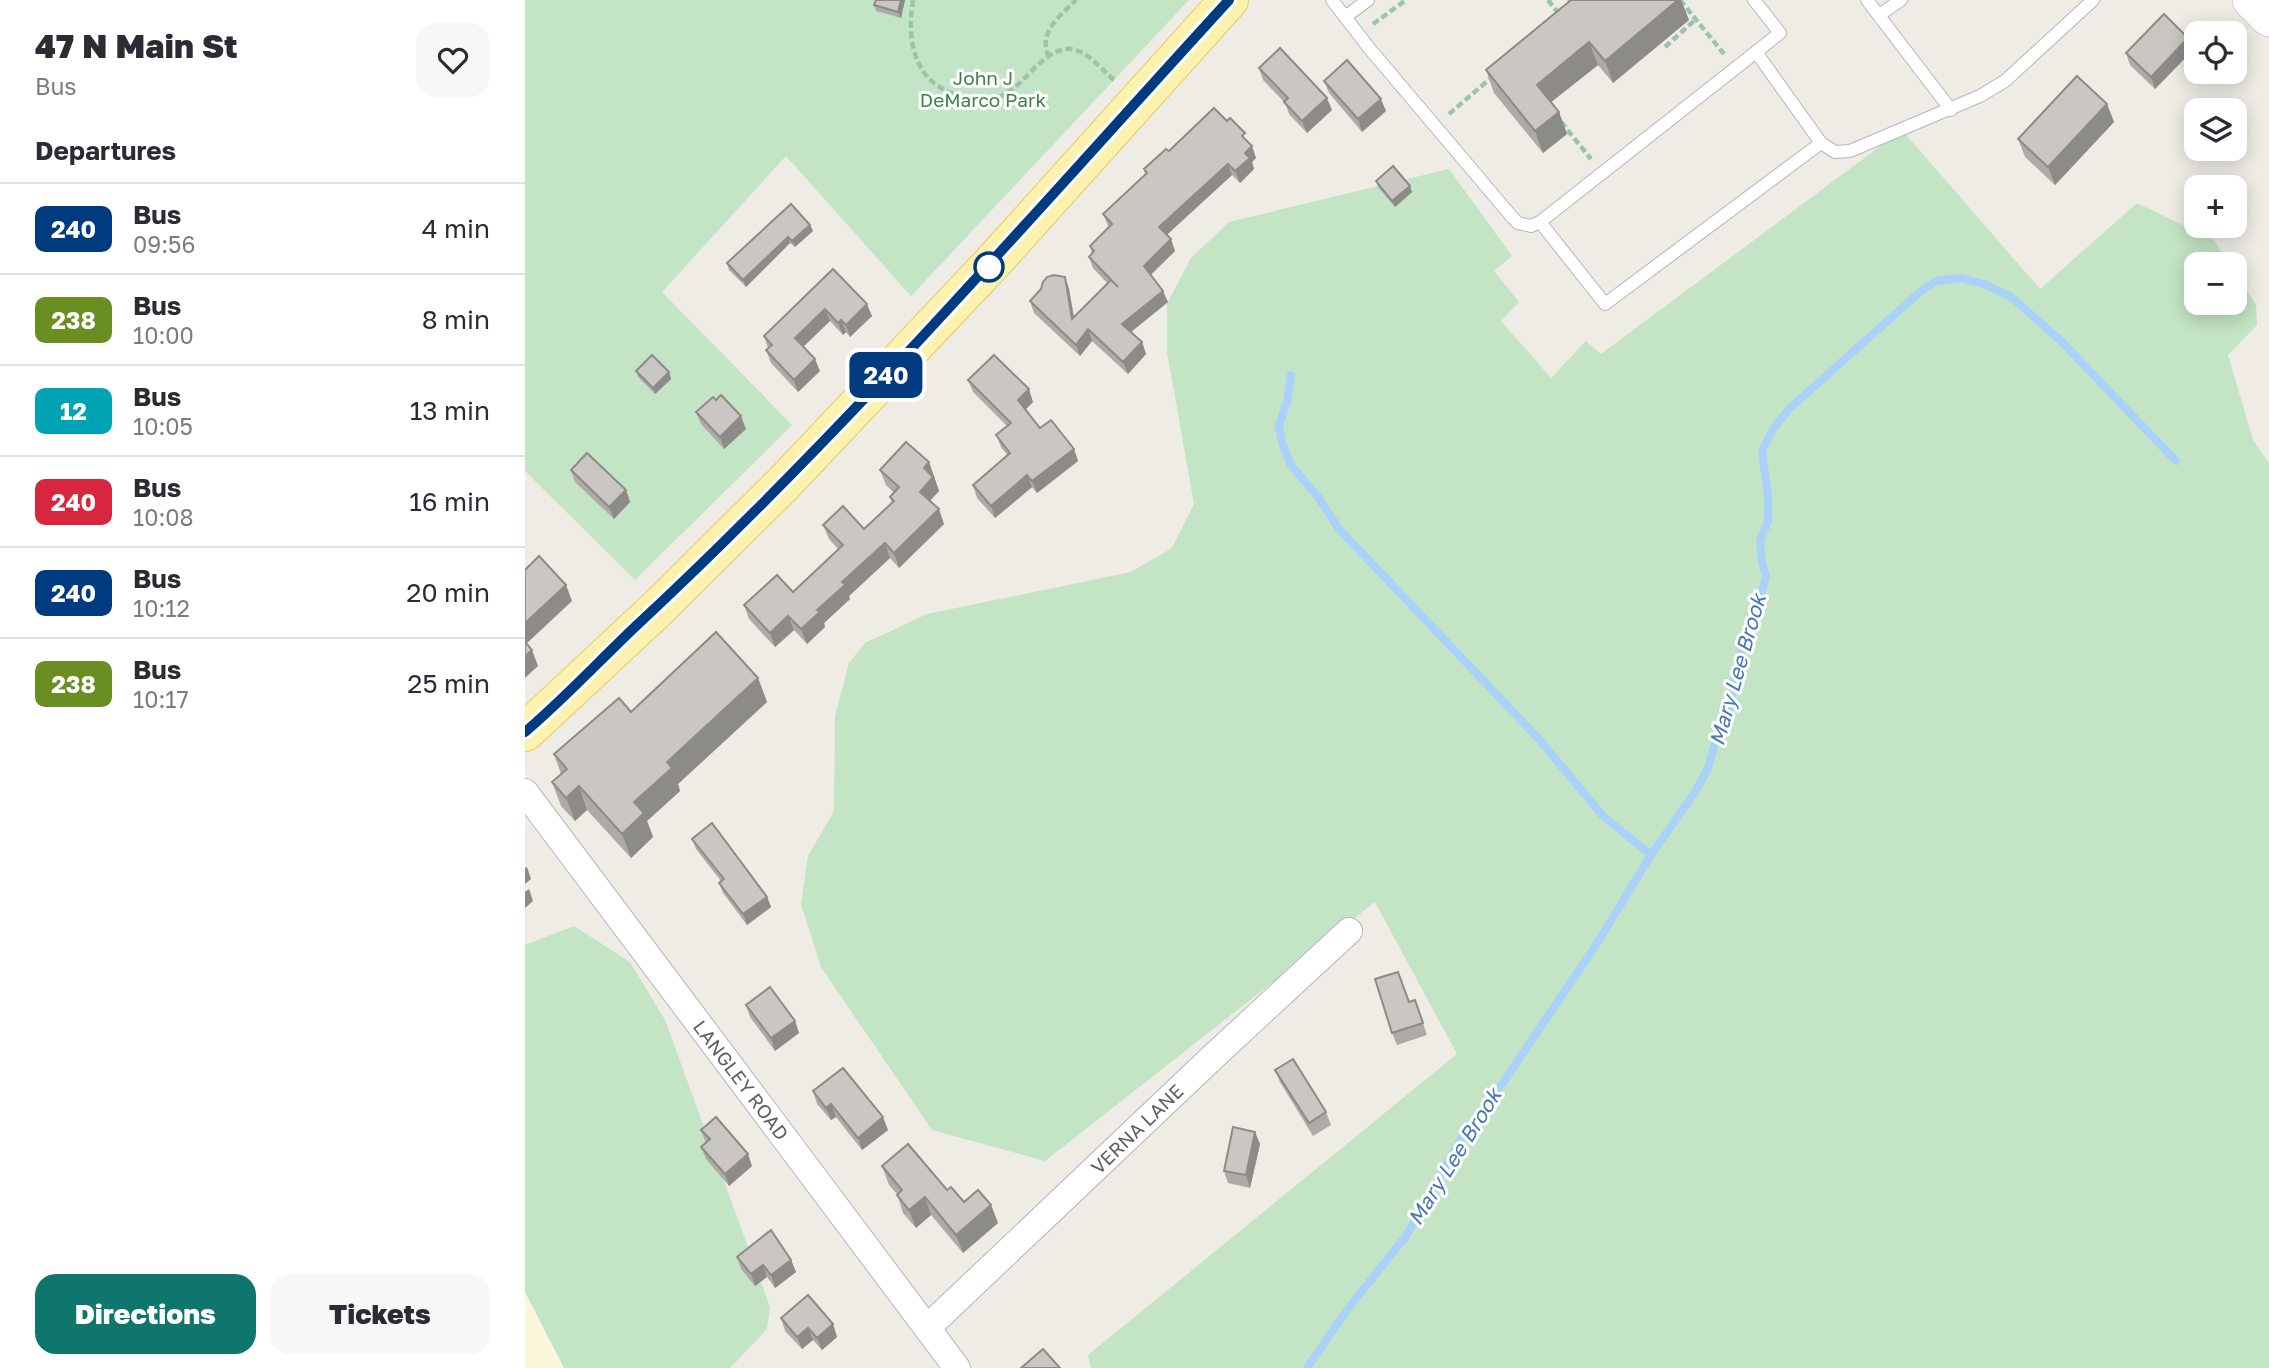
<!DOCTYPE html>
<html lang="en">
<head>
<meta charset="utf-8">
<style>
  body { margin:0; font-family:"Golos Text",sans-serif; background:#f7f7f7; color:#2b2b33; height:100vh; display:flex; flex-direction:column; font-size:26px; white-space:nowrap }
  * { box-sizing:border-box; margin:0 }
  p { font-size:23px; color:#7c7c81 }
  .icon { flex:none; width:38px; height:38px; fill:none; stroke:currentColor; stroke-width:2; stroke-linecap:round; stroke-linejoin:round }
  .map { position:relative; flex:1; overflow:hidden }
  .panel { display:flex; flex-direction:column; background:#fff; width:525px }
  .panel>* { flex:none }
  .badge { padding:0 14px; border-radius:10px; font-size:24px; line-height:46px }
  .buttons { position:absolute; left:1659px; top:21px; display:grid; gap:14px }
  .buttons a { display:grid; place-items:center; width:63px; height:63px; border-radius:14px; background:#fff; box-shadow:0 4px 18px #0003; font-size:35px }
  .map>.badge { position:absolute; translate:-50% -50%; box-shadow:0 0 0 4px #fff }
  h2 { padding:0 35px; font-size:26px; line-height:63px }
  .round { display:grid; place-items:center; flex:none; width:74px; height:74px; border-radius:21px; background:#f7f7f7 }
  .overview { display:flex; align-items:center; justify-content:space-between; height:119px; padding:0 35px }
  h1 { font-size:33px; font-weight:800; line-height:52px }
  .cta { display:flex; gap:14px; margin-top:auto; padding:14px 35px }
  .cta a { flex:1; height:80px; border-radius:21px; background:#0f766e; color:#fff; font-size:28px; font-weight:800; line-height:80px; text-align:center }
  .cta a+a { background:#f7f7f7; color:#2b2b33 }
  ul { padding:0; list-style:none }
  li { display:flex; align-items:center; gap:21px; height:91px; padding:0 35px; border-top:2px solid #e1e1e2 }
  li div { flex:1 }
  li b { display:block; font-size:26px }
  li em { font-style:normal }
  li .badge { min-width:77px; font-weight:700; text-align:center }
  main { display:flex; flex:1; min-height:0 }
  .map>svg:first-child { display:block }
  .commercial { fill:#fcf6dc }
  .green { fill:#c3e4c5 }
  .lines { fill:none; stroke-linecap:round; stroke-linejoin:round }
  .stream { stroke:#a9d1fa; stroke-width:8 }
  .lane-casing { stroke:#b5b6bb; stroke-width:14 }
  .street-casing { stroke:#b5b6bb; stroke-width:28 }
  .secondary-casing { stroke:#b3b6bb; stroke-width:38 }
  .primary-casing { stroke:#e9cb63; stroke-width:40 }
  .path { stroke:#9cc4aa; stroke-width:4.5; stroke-dasharray:7 3.5; stroke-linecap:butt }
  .lane { stroke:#fff; stroke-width:12 }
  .street { stroke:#fff; stroke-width:26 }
  .secondary { stroke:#fff; stroke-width:37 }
  .primary { stroke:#faf2ae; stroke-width:38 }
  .wall { fill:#aeaaa7 }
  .shaded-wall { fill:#8d8b88 }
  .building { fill:#cac6c2; stroke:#8d8b88; stroke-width:2 }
  .line-casing { stroke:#fff; stroke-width:16 }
  .line { stroke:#003b80; stroke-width:10 }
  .stop-dot { fill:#fff; stroke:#003b80; stroke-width:3.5 }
  .labels { text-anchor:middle; stroke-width:6; stroke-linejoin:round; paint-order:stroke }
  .park-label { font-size:19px; fill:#3b8443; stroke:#fff }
  .street-label { font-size:19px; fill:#5c5f64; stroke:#fff }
  .water-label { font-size:21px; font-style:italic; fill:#4977b3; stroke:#fff }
</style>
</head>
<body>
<main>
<section class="panel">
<div class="overview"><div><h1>47 N Main St</h1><p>Bus</p></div><a class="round"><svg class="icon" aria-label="heart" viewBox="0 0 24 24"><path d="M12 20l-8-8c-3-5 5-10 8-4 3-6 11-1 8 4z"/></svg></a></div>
<h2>Departures</h2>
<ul>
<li><span class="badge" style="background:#003b80;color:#fff">240</span><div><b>Bus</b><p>09:56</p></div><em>4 min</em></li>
<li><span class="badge" style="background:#6b8e23;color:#fff">238</span><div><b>Bus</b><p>10:00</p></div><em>8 min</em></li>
<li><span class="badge" style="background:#00a3b4;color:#fff">12</span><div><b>Bus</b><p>10:05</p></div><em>13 min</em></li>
<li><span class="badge" style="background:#d7263d;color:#fff">240</span><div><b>Bus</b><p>10:08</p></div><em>16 min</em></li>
<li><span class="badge" style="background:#003b80;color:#fff">240</span><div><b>Bus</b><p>10:12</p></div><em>20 min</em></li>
<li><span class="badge" style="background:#6b8e23;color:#fff">238</span><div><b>Bus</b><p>10:17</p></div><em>25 min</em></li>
</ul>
<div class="cta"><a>Directions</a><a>Tickets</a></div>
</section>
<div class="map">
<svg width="1744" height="1368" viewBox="0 0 1744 1368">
  <rect width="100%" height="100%" fill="#eeece5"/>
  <polygon class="commercial" points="0,1267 51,1368 0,1368"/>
  <g class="green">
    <polygon points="0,0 664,0 386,296 261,156 137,292 267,425 110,580 0,471"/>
    <polygon points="1377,130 1515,289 1612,203 1689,240 1704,264 1671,264 1671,303 1710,303 1710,273 1731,305 1732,325 1703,355 1728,440 1744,463 1744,1368 566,1368 563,1355 932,1054 850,902 520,1161 407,1130 296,967 276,904 283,856 309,811 310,716 324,663 340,643 402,614 606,572 647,548 669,504 642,352 642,304 666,258 704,222 924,169 987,256 969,271 994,302 976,321 1026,378 1061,341 1076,354"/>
    <polygon points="49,926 105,962 140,1020 245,1307 242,1329 205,1368 39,1368 0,1292 0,945"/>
  </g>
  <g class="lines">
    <g class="stream">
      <polyline points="766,375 762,402 754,425 757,443 766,465 793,497 814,529 1013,738 1078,816 1126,855"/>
      <polyline points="782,1368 822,1310 881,1236 936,1139 975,1087 1073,942 1126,855 1170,792 1183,768 1191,739 1205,708 1209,679 1225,618 1235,600 1241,576 1237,562 1235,540 1243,522 1243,497 1237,451 1248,429 1264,409 1396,291 1411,281 1436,278 1459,284 1485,296 1536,341 1651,461"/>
    </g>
    <defs>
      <g id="lane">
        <polyline points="807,0 844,48 987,217 993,223 1006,226 1015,222 1255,33 1229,0"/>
        <polyline points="1342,0 1426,110"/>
        <polyline points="1354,15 1376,0"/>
        <polyline points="820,17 843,0"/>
        <polyline points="1296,143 1310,152 1325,151 1455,96 1480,81 1568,0"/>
        <polyline points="1015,222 1080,304 1296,143 1231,52"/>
      </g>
      <g id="street">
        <polyline points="0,792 432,1368"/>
        <polyline points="402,1328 691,1054 824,931"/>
      </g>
      <polyline id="secondary" points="1726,0 1744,18"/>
      <polyline id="primary" points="0,732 133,608 259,483 469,261 704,0"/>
    </defs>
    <use href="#lane" class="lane-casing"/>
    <use href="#street" class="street-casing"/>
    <use href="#secondary" class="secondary-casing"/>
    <use href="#primary" class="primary-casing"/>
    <g class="path">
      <path d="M388,0C381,44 390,86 439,97C451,100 464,101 476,96C500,86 514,53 541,49C560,47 576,69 589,80"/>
      <polyline points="1023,0 1034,14"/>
      <polyline points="1155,0 1199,54"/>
      <polyline points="848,24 881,0"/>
      <polyline points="1140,47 1171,19"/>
      <path d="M524,57C512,33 535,16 551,0"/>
      <polyline points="924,114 967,77"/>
      <polyline points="1036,122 1066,159"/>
    </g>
    <use href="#lane" class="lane"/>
    <use href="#street" class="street"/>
    <use href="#secondary" class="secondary"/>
    <use href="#primary" class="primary"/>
  </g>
  <g class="wall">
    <polygon points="351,0 380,0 376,18 351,11 349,5"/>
    <polygon points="1042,0 1156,0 1164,20 1088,83 1073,65 1026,102 1034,112 1042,134 1018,153 969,93 961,70 1044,2"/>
    <polygon points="1668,50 1630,89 1605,65 1601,53"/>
    <polygon points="734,68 807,110 782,133 764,114 760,103 738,80"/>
    <polygon points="799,81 861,111 837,132 804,93"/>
    <polygon points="1582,104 1589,122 1530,185 1500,157 1493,139"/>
    <polygon points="723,142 731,158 727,162 729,169 715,183 707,175 642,235 650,251 626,275 643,302 606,332 617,342 621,354 603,374 567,341 555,356 509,313 505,301 540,277 544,289 549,317 582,283 568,268 564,257 567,253 565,246 584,228 578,214 620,174 619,169 644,151"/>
    <polygon points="851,181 885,186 887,192 870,207 853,187"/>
    <polygon points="285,225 288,231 270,247 265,243 221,287 204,270 202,263"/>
    <polygon points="308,269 347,316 325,337 321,332 318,335 305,321 278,346 295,371 273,392 246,363 241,350 243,348 239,336"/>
    <polygon points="111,371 144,372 146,379 130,394 113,377"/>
    <polygon points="443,380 508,402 501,409 515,428 549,449 553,461 512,493 507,487 470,518 452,498 448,485 482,455 476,447 471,435 482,426 448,392"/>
    <polygon points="171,412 221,429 199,449 176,424"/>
    <polygon points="404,462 414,491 405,501 419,524 374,568 365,558 324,596 325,599 299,623 300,627 282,644 269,630 250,647 224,619 219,605 268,592 313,549 304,539 298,525 339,529 367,503 365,497 369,493 361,485 355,470"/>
    <polygon points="46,470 101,490 105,502 89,519 50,482"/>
    <polygon points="233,678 242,702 153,784 155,791 122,821 128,837 106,858 62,810 50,821 36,806 27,782 36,774 29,754 106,712"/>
    <polygon points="167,839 242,897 246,907 222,925 198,893 194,883 196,881 171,849"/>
    <polygon points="890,1000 902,1035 872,1045 867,1033 884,1002"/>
    <polygon points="221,1005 270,1021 274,1033 250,1051 225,1017"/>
    <polygon points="750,1070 801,1112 806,1125 788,1136 755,1082"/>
    <polygon points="288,1091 363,1130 337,1150 311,1117 306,1120 292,1104"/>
    <polygon points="176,1130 227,1166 204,1186 181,1159 176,1147 181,1143"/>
    <polygon points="735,1144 725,1188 703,1183 699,1171"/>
    <polygon points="357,1166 422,1190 439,1202 466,1205 473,1223 438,1253 406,1215 391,1228 378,1213 372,1194 364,1185"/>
    <polygon points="212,1257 266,1260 271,1272 250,1288 242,1277 230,1286 216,1269"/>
    <polygon points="256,1318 308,1324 312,1337 297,1350 288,1340 277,1349 260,1331"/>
  </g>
  <g class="shaded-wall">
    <polygon points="376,0 380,0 376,18 373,12"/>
    <polygon points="1153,0 1156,0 1164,20 1088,83 1080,61"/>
    <polygon points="1663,38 1668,50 1630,89 1626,77"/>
    <polygon points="1064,42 1073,65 1020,107 1012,85"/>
    <polygon points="802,98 807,110 782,133 777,121"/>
    <polygon points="856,99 861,111 837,132 833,119"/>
    <polygon points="1582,104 1589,122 1530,185 1523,167"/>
    <polygon points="1034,112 1042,134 1018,153 1010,131"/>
    <polygon points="727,146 731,158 727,162 729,169 715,183 710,171 720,153"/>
    <polygon points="703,164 707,175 638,238 634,227"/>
    <polygon points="885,186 887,192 870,207 867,201"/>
    <polygon points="285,225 288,231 270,247 267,241"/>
    <polygon points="263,237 265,243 221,287 218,280"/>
    <polygon points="646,239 650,251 623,277 619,266"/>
    <polygon points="540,277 544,289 551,331 547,319"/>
    <polygon points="638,291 643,302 601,336 597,324"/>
    <polygon points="342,304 347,316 325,337 321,325"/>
    <polygon points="300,309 305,321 275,350 270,338"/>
    <polygon points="316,320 321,332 318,335 313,323"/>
    <polygon points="563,329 567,341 555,356 551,345"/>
    <polygon points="617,342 621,354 603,374 598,362"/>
    <polygon points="290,359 295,371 273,392 269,380"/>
    <polygon points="144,372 146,379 130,394 128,388"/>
    <polygon points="504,389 508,402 498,412 493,400"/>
    <polygon points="216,416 221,429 199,449 195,437"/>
    <polygon points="549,449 553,461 512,493 507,481"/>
    <polygon points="404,462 414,491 400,506 395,492 399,468"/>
    <polygon points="502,475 507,487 470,518 466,506"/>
    <polygon points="101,490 105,502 89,519 84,507"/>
    <polygon points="414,509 419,524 374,568 369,553"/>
    <polygon points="360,543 365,558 324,596 325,599 299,623 300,627 282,644 276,629 317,582"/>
    <polygon points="41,585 47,601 0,645 0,623"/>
    <polygon points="263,616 269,630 250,647 245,633"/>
    <polygon points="7,650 13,666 0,678 0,656"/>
    <polygon points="233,678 242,702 153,784 155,791 122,821 128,837 106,858 97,834 109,802 142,762"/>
    <polygon points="54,786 62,810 50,821 41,798"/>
    <polygon points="2,867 6,879 0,884 0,868"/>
    <polygon points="4,889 8,901 0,908 0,892"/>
    <polygon points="242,897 246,907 222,925 218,914"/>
    <polygon points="270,1021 274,1033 250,1051 246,1038"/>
    <polygon points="306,1104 311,1117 306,1120 301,1108"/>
    <polygon points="358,1117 363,1130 337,1150 333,1138"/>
    <polygon points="730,1132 735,1144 725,1188 721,1175"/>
    <polygon points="223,1154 227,1166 204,1186 200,1174"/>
    <polygon points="400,1197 406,1215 391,1228 384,1210"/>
    <polygon points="466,1205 473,1223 438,1253 431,1235"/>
    <polygon points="266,1260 271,1272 250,1288 246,1275"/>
    <polygon points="238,1265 242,1277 230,1286 226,1274"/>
    <polygon points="308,1324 312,1337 297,1350 292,1338"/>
    <polygon points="283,1328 288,1340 277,1349 272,1337"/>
  </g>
  <g class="building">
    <polygon points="351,0 376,0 373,12 349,5"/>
    <polygon points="1046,0 1153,0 1080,61 1064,42 1012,85 1034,112 1010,131 961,70"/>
    <polygon points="1639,14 1663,38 1626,77 1601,53"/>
    <polygon points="755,48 802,98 777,121 759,102 763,98 734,68"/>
    <polygon points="822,60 856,99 833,119 799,81"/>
    <polygon points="1552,76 1582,104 1523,167 1493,139"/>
    <polygon points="689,108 702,121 705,118 720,133 717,136 727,146 720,153 725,158 710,171 703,164 634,227 646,239 619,266 638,291 597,324 617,342 598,362 563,329 551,345 505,301 516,289 518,282 522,277 529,275 540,277 547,319 586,280 593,287 564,257 569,251 565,246 587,224 578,214 622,173 619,169 641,149 644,151"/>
    <polygon points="868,166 885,186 867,201 851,181"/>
    <polygon points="266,204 285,225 267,241 263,237 218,280 202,263"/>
    <polygon points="308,269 342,304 321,325 316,320 313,323 300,309 270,338 290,359 269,380 241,350 247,345 239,336"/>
    <polygon points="127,355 144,372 128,388 111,371"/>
    <polygon points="469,355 504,389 493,400 515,428 526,420 549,449 507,481 502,475 466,506 448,485 485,453 471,435 486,423 443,380"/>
    <polygon points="196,395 216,416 195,437 171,412 188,397 191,400"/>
    <polygon points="381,442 404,462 399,468 408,477 395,492 414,509 369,553 360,543 317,582 320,585 292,610 295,612 276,629 263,616 245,633 219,605 252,575 268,592 318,545 298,525 318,506 339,529 369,501 365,497 374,487 355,470"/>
    <polygon points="62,453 101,490 84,507 46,470"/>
    <polygon points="14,556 41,585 0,623 0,570"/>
    <polygon points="191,632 233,678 142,762 147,768 109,802 119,813 97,834 54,786 41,798 27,782 42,769 29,754 94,698 106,712"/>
    <polygon points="0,642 7,650 0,656"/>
    <polygon points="187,823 242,897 218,914 194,883 199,879 167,839"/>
    <polygon points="873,972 884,1002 890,1000 898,1023 867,1033 850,979"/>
    <polygon points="245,987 270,1021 246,1038 221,1005"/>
    <polygon points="768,1059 801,1112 784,1123 750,1070"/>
    <polygon points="318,1068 358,1117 333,1138 306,1104 301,1108 288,1091"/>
    <polygon points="191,1117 223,1154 200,1174 176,1147 185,1139 176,1130"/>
    <polygon points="708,1127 730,1132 721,1175 699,1171"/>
    <polygon points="383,1144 422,1190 426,1187 439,1202 453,1190 466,1205 431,1235 400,1197 384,1210 372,1195 377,1190 357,1166"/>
    <polygon points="246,1230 266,1260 246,1275 238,1265 226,1274 212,1257"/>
    <polygon points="283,1295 308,1324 292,1338 283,1328 272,1337 256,1318"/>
    <polygon points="518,1349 535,1368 496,1368"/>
  </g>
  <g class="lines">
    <defs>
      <path id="line" d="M0,732C39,699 74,661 111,626C322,430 510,212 704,0"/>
    </defs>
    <use href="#line" class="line-casing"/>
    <use href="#line" class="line"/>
  </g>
  <circle class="stop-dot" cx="464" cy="267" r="14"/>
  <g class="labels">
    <g class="park-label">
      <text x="458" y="85">John J<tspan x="458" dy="22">DeMarco Park</tspan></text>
    </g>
    <g class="street-label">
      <text transform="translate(216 1080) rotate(53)" y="7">LANGLEY ROAD</text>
      <text transform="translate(612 1129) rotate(-44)" y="7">VERNA LANE</text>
    </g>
    <g class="water-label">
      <text transform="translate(1213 670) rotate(-74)" y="7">Mary Lee Brook</text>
      <text transform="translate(930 1157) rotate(-58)" y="7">Mary Lee Brook</text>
    </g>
  </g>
</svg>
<div class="buttons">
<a><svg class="icon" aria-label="locate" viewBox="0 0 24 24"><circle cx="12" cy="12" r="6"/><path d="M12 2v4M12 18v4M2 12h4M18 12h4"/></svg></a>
<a><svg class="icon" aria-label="layers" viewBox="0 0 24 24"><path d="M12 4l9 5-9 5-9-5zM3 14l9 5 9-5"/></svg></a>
<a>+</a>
<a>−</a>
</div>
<b class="badge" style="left:361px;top:375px;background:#003b80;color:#fff">240</b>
</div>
</main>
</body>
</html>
